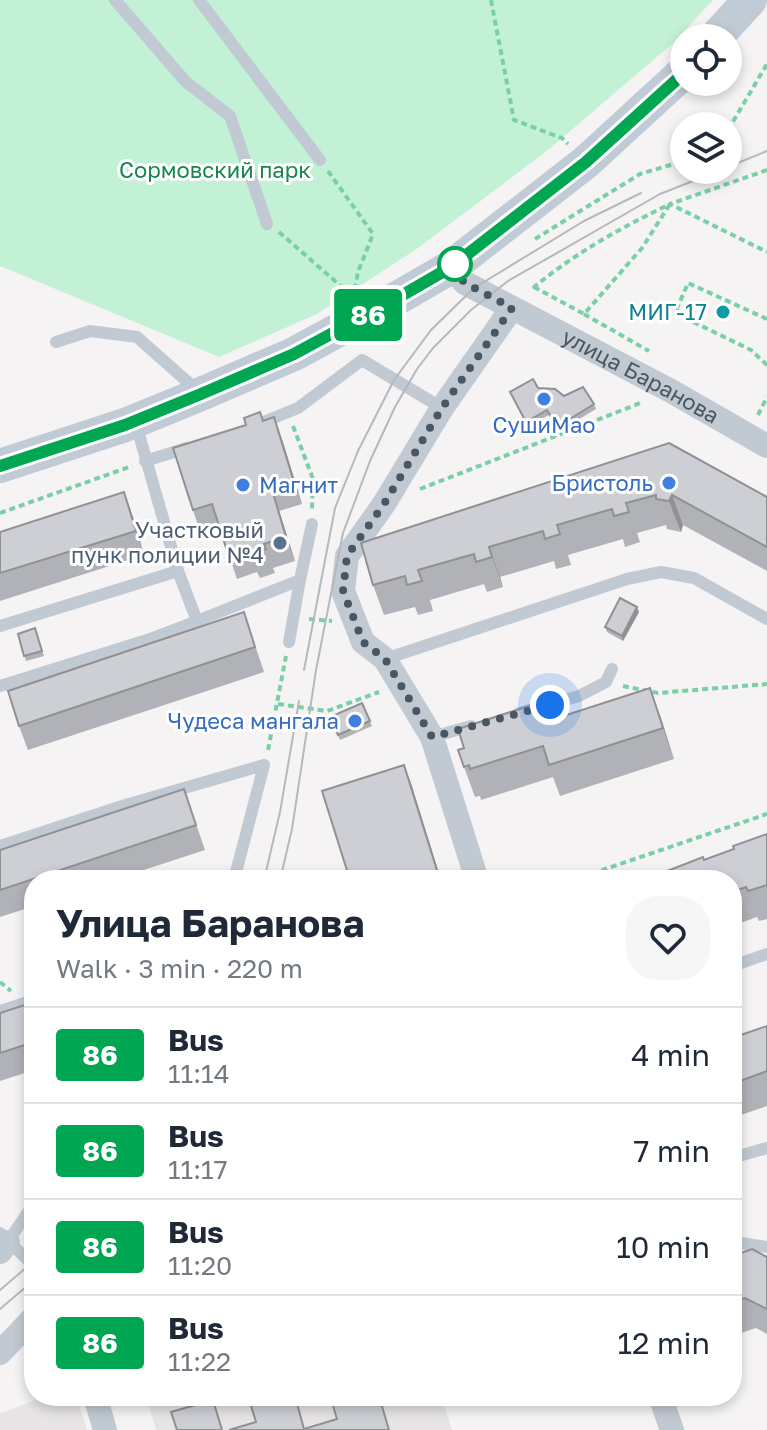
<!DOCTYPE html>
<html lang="en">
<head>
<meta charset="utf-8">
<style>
  body { margin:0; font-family:"Golos Text",sans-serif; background:#f6f6f7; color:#1f2937; height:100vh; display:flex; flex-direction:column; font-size:30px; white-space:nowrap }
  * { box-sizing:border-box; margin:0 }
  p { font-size:26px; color:#747a83 }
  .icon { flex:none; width:44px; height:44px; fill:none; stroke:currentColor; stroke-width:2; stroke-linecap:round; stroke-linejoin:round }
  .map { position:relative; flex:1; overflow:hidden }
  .drawer { position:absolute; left:24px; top:870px; width:718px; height:536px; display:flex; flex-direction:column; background:#fff; border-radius:32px; box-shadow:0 4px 12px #0003 }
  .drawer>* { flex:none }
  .badge { padding:0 16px; border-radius:6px; font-size:28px; line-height:52px }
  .fabs { position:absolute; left:670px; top:24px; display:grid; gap:16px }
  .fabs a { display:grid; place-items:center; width:72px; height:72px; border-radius:50%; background:#fff; box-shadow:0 4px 12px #0003; font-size:40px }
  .you { position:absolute; width:40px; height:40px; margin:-20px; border:6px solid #fff; border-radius:50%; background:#1a73e8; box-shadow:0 0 0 12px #1a73e833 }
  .map>.badge { position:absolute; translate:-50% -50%; box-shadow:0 0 0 4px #fff }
  .round { display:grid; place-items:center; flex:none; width:84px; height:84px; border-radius:32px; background:#f6f6f7 }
  .headline { display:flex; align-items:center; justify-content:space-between; height:136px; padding:0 32px }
  h1 { font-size:38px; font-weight:700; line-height:60px }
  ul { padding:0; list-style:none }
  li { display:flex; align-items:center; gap:24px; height:96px; padding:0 32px; border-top:2px solid #e0e1e3 }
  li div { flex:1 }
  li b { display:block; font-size:30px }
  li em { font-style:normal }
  li .badge { min-width:88px; font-weight:700; text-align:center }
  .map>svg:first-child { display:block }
  .education { fill:#e6e4e5 }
  .green { fill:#c3f1d5 }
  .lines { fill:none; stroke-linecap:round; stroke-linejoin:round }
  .path { stroke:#7ad0a6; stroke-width:4; stroke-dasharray:6 4; stroke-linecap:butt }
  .service { stroke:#c1cad2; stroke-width:12 }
  .minor { stroke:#c1cad2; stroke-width:24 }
  .secondary { stroke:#c1cbd6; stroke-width:34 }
  .tram { stroke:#b5b8bd; stroke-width:2 }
  .wall { fill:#b0b2b7 }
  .shaded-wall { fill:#909195 }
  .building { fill:#cdcfd5; stroke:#909195; stroke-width:2 }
  .line-casing { stroke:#fff; stroke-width:18 }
  .line { stroke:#00a651; stroke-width:12 }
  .walk { stroke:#4a5661; stroke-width:8; stroke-dasharray:0 14.4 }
  .stop-dot { fill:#fff; stroke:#00a651; stroke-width:4 }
  .culture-dot { fill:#0f9aa8; stroke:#fff; stroke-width:3 }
  .shop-dot { fill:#3f7fe0; stroke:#fff; stroke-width:3 }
  .service-dot { fill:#5c6f8a; stroke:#fff; stroke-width:3 }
  .labels { text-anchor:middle; stroke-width:6; stroke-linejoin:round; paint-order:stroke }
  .park-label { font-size:22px; fill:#17864f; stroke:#fff }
  .culture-label { font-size:22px; fill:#0d838f; stroke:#fff; text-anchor:end }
  .street-label { font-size:22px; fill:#4a5661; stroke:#fff }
  .shop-label { font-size:22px; fill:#366cbe; stroke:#fff; text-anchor:end }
  .service-label { font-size:22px; fill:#4e5e75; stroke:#fff; text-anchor:end }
</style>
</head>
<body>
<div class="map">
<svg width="767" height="1430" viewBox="0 0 767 1430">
  <rect width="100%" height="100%" fill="#f5f3f3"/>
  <g class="education">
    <polygon points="45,1396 76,1396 87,1430 0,1430 0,1414"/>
    <polygon points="146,1396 441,1396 452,1430 156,1430"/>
  </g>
  <polygon class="green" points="0,0 713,0 672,44 548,150 418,248 317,314 219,357 0,266"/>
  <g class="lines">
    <g class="path">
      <polyline points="491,0 514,120 562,138 568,144"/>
      <polyline points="728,130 767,64"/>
      <polyline points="767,170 670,204 767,252"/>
      <polyline points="328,171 373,234 358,272 355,288"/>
      <polyline points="279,232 351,295"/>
      <polyline points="535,239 640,174 684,161"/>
      <polyline points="534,287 584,314 642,248 670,204"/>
      <path d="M533,288C575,253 619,229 668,205"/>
      <polyline points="584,314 649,351"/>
      <polyline points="767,319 688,283 675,313 751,350 767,365"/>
      <polyline points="758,415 767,397"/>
      <polyline points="293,426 313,479 312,509"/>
      <polyline points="420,489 643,402"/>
      <polyline points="0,513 132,466"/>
      <polyline points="309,619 332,621"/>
      <polyline points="623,686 658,693 767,684"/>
      <polyline points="278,704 327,711 379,692"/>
      <polyline points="268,750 286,656"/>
      <polyline points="573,880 767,814"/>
      <polyline points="0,982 11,991"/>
    </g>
    <g class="service">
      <polyline points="115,0 186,82 230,116 267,224"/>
      <polyline points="199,0 320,160"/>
      <polyline points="56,342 90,331 137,337 199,392"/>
      <polyline points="261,423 298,408 362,360 442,408"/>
      <polyline points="136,424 178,571 197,621 300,580 289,642"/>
      <polyline points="145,461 187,448"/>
      <polyline points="300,580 312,524"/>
      <polyline points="0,626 178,571"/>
      <polyline points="385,659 627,579 661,572 694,578 767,619"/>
      <polyline points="0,686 150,639 197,621"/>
      <polyline points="519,713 579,696 606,682 612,669"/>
      <polyline points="432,737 471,726"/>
      <polyline points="0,846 122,806 264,765"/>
      <polyline points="234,880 264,765"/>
      <polyline points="732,966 767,954"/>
      <polyline points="0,1011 34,1000"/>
      <polyline points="732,1158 767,1148"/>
      <polyline points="0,1233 34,1266"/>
      <polyline points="8,1242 34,1203"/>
      <polyline points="732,1246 741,1243 767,1247"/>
    </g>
    <g class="minor">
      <path id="s1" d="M451,267L465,283L671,391L767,446"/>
      <polyline points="477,880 432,737 385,659 363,642 343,591 347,556 384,504 442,408 512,308"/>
      <polyline points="0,1252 8,1242"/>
      <polyline points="0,1353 34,1317"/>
      <polyline points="95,1396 105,1430"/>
      <polyline points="660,1396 672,1430"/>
    </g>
    <g class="secondary">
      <polyline points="715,38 750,0"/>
      <polyline points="0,466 125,425 201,394 294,354 401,296 451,267 586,162 684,72"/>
    </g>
    <g class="tram">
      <polyline points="728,167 767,151"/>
      <polyline points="304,670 335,508 358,451 394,380 431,330 474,288 584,221 641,193"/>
      <polyline points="264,880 280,812 299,701"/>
      <polyline points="280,880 292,829 316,670 343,533 370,461 395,407 417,369 433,348 471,310 508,281 660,194 721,170"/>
      <polyline points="0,1290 34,1261"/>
      <polyline points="0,1309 34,1280"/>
    </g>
  </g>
  <g class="wall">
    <polygon points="538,388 594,404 596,409 559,431 549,415 527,426 510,392"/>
    <polygon points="274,417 302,504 279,511 295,561 273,568 275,573 260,578 257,572 237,579 220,529 201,535 193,510 263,421"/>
    <polygon points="669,443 767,497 767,571 683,525 681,532 667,529 666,525 637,533 640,542 625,547 623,539 568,555 571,565 556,569 554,561 500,577 503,587 487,592 484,584 430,600 433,611 418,615 415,607 384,615 373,585"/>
    <polygon points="133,517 144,555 0,601 0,532"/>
    <polygon points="244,612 264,672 28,750 19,726"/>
    <polygon points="639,612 623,641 607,632 605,627"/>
    <polygon points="35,628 44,656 26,661 18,634"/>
    <polygon points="650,688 674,759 560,796 553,777 481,800 480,796 475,797 464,767 464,748 534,711 549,721"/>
    <polygon points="362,703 372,726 340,740 330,717"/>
    <polygon points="184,789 205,850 113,880 34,880 34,906 0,917 0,850"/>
    <polygon points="767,834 767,919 759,921 757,917 732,926 732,880 704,860 734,849"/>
    <polygon points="34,1002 34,1070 0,1081 0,1013"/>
    <polygon points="767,1026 767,1106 732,1118 732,1038"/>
    <polygon points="732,1256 767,1257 767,1334 756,1328 732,1336"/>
  </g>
  <g class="shaded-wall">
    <polygon points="274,417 283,442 302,504 293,479"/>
    <polygon points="271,486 295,561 286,537"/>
    <polygon points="124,492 133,517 144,555 136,531"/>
    <polygon points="672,495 683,525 681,532 669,501"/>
    <polygon points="489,547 500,577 503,587 492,557"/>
    <polygon points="637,607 639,612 623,641 622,636"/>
    <polygon points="650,688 661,718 674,759 663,728"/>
    <polygon points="404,765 411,783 441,880 440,880"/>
  </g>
  <g class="building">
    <polygon points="533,379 538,388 555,389 564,396 583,387 594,404 557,427 547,410 526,422 510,392"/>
    <polygon points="260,412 263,421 274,417 293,479 271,486 286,537 264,544 266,549 251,553 249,548 228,554 212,504 193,510 173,448 246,425 244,418"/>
    <polygon points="669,443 767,497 767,547 672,495 669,501 656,499 656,495 626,503 629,512 614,516 612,509 557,525 560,534 545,539 543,531 489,547 492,557 476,562 474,554 418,570 422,581 407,585 405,576 373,585 361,543"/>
    <polygon points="124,492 136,531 0,573 0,532"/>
    <polygon points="620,598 637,607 622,636 605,627"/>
    <polygon points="244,612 255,647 19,726 8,691"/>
    <polygon points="35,628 42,651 24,656 18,634"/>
    <polygon points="650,688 663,728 549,765 543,746 470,769 469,765 464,767 458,750 464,748 458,729 532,705 534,711 544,708 548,721"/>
    <polygon points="362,703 370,721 338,735 330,717"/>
    <polygon points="404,765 440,880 350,880 322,791"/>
    <polygon points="184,789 196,825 0,890 0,850"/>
    <polygon points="767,834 767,885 748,891 746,887 732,892 732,880 644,880 703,857 704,860 734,849 733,846"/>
    <polygon points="34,1002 34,1042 0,1053 0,1013"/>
    <polygon points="767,1026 767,1071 732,1084 732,1038"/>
    <polygon points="752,1249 767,1257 767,1309 745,1298 732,1302 732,1256"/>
    <polygon points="248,1396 295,1396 304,1429 337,1419 330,1396 379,1396 389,1430 229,1430 256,1422"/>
    <polygon points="213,1400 222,1430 177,1430 171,1412"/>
  </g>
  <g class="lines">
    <defs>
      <polyline id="line" points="0,466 125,425 201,394 294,354 401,296 451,267 586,162 684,73"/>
    </defs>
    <use href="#line" class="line-casing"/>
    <use href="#line" class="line"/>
    <polyline class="walk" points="455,264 457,262 451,267 465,283 512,308 442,408 384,504 347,556 343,591 363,642 385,659 432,737 550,705"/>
  </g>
  <circle class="stop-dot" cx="455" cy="264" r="16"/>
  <circle class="culture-dot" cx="723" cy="312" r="8"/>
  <g class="shop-dot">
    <circle cx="544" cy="399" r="8"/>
    <circle cx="669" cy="483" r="8"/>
    <circle cx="243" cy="485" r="8"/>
    <circle cx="355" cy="721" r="8"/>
  </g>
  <circle class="service-dot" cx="280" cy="543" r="8"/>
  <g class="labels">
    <g class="park-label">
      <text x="215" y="178">Сормовский парк</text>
    </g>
    <g class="culture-label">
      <text x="707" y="320">МИГ-17</text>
    </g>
    <g class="street-label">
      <text dy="8" stroke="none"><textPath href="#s1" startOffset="220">улица Баранова</textPath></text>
    </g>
    <g class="shop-label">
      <text x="544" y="433" text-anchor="middle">СушиМао</text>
      <text x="653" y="491">Бристоль</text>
      <text x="259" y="493" text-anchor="start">Магнит</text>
      <text x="339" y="729">Чудеса мангала</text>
    </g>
    <g class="service-label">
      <text x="264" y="538">Участковый<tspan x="264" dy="25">пунк полиции №4</tspan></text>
    </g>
  </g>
</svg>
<div class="fabs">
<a><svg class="icon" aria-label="locate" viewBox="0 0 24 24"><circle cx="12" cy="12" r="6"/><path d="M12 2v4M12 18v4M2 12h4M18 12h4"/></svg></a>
<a><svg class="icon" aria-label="layers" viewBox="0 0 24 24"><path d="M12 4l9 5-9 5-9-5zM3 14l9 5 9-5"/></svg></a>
</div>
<div class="you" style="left:550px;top:705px"></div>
<b class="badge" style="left:368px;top:315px;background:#00a651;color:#fff">86</b>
<section class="drawer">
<div class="headline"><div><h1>Улица Баранова</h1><p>Walk · 3 min · 220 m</p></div><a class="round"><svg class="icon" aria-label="heart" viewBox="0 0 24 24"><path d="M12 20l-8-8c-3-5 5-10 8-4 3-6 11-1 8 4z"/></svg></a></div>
<ul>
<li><span class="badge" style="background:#00a651;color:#fff">86</span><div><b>Bus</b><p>11:14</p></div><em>4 min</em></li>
<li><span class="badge" style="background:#00a651;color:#fff">86</span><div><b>Bus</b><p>11:17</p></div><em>7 min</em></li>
<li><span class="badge" style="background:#00a651;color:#fff">86</span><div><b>Bus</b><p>11:20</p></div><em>10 min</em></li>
<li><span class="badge" style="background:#00a651;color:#fff">86</span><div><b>Bus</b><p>11:22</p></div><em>12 min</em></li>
</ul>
</section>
</div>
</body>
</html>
